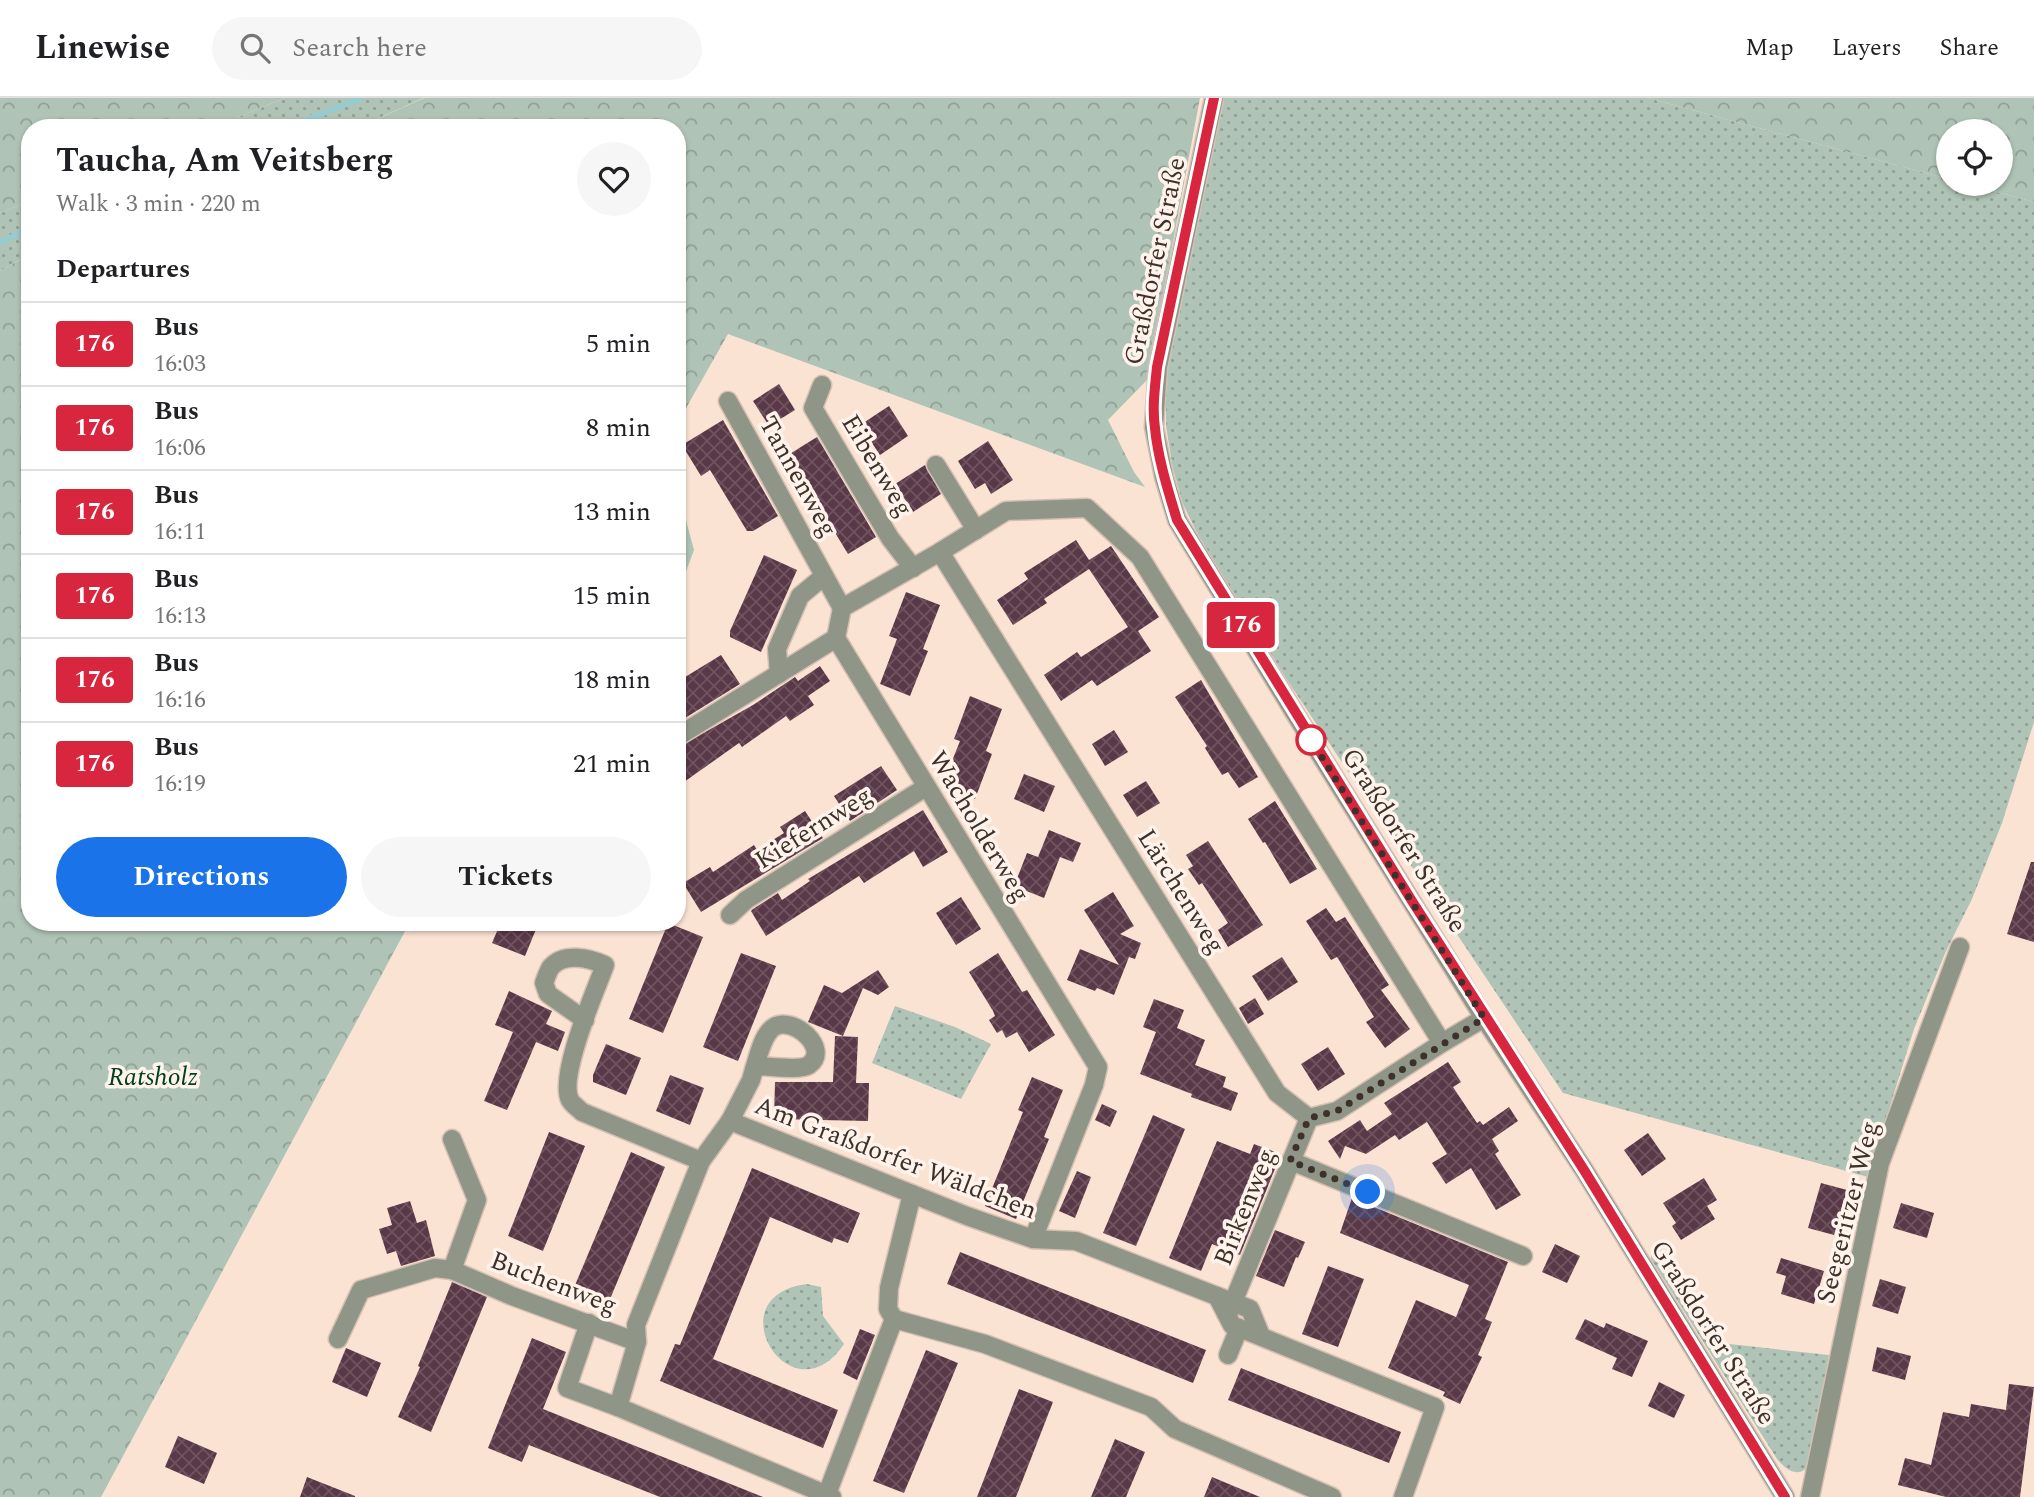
<!DOCTYPE html>
<html lang="en">
<head>
<meta charset="utf-8">
<style>
  body { margin:0; font-family:Spectral,serif; background:#f6f6f6; color:#202124; height:100vh; display:flex; flex-direction:column; font-size:26px; white-space:nowrap }
  * { box-sizing:border-box; margin:0 }
  p { font-size:23px; color:#757577 }
  .icon { flex:none; width:38px; height:38px; fill:none; stroke:currentColor; stroke-width:2; stroke-linecap:round; stroke-linejoin:round }
  .map { position:relative; flex:1; overflow:hidden }
  .side { position:absolute; left:21px; top:21px; width:665px; height:812px; display:flex; flex-direction:column; background:#fff; border-radius:28px; box-shadow:0 2px 5px #0004 }
  .side>* { flex:none }
  .badge { padding:0 14px; border-radius:5px; font-size:24px; line-height:46px }
  .controls { position:absolute; left:1936px; top:21px; display:grid; gap:14px }
  .controls a { display:grid; place-items:center; width:77px; height:77px; border-radius:50%; background:#fff; box-shadow:0 2px 5px #0004; font-size:35px }
  .you { position:absolute; width:35px; height:35px; margin:-18px; border:5px solid #fff; border-radius:50%; background:#1a73e8; box-shadow:0 0 0 10px #1a73e833 }
  .map>.badge { position:absolute; translate:-50% -50%; box-shadow:0 0 0 4px #fff }
  h2 { padding:0 35px; font-size:26px; line-height:63px }
  .round { display:grid; place-items:center; flex:none; width:74px; height:74px; border-radius:37px; background:#f6f6f6 }
  .head { display:flex; align-items:center; justify-content:space-between; height:119px; padding:0 35px }
  h1 { font-size:33px; font-weight:700; line-height:52px }
  .action { display:flex; gap:14px; margin-top:auto; padding:14px 35px }
  .action a { flex:1; height:80px; border-radius:42px; background:#1a73e8; color:#fff; font-size:28px; font-weight:700; line-height:80px; text-align:center }
  .action a+a { background:#f6f6f6; color:#202124 }
  ul { padding:0; list-style:none }
  li { display:flex; align-items:center; gap:21px; height:84px; padding:0 35px; border-top:2px solid #e0e0e0 }
  li div { flex:1 }
  li b { display:block; font-size:26px }
  li em { font-style:normal }
  li .badge { min-width:77px; font-weight:700; text-align:center }
  header { display:flex; align-items:center; gap:42px; box-sizing:border-box; height:98px; padding:0 35px; background:#fff; border-bottom:2px solid #e0e0e0 }
  header strong { font-size:33px }
  nav { display:flex; gap:38px; margin-inline-start:auto; font-size:24px }
  .search { width:490px; height:63px; background:#f6f6f6; display:flex; align-items:center; gap:18px; box-sizing:border-box; padding:0 24px; border-radius:38px; color:#757577; font-size:26px }
  .map>svg:first-child { display:block }
  .grass { fill:url(#grass-dots) }
  .forest { fill:url(#forest-crowns) }
  .green { fill:#afc4b6 }
  .lines { fill:none; stroke-linecap:round; stroke-linejoin:round }
  .stream { stroke:#99cacd; stroke-width:6 }
  .building { fill:url(#building-cross-hatch) }
  .minor-casing { stroke:#d5c0b2; stroke-width:21 }
  .minor { stroke:#8f9688; stroke-width:18 }
  .line-casing { stroke:#fff; stroke-width:16 }
  .line { stroke:#d7263d; stroke-width:10 }
  .walk { stroke:#3d322b; stroke-width:7; stroke-dasharray:0 12.6 }
  .stop-dot { fill:#fff; stroke:#d7263d; stroke-width:3.5 }
  .labels { text-anchor:middle; stroke-width:7; stroke-linejoin:round; paint-order:stroke }
  .street-label { font-size:26px; fill:#3d322b; stroke:#fff3eb }
  .park-label { font-size:26px; font-style:italic; fill:#004122; stroke:#fff3eb }
</style>
</head>
<body>
<header>
<strong>Linewise</strong>
<div class="search"><svg class="icon" aria-label="search" viewBox="0 0 24 24"><circle cx="10" cy="10" r="6"/><path d="M15 15l6 6"/></svg>Search here</div>
<nav><a>Map</a><a>Layers</a><a>Share</a></nav>
</header>
<div class="map">
<svg width="2034" height="1399" viewBox="0 0 2034 1399">
  <defs>
    <pattern id="grass-dots" width="8" height="8" patternUnits="userSpaceOnUse" patternTransform="scale(1.75)"><rect width="8" height="8" fill="#afc4b6"/><path d="M2 2h.1M6 6h.1" fill="none" stroke="#90a094" stroke-width="1.8" stroke-linecap="round"/></pattern>
    <pattern id="forest-crowns" width="20" height="18" patternUnits="userSpaceOnUse" patternTransform="scale(1.75)"><rect width="20" height="18" fill="#afc4b6"/><path d="M2 6a3 3 0 1 1 6 0M12 15a3 3 0 1 1 6 0" fill="none" stroke="#90a094"/></pattern>
    <pattern id="building-cross-hatch" width="8" height="8" patternUnits="userSpaceOnUse" patternTransform="scale(1.75)"><rect width="8" height="8" fill="#593847"/><path d="M0 0l8 8M0 8l8-8" fill="none" stroke="#6f545f"/></pattern>
  </defs>
  <rect width="100%" height="100%" fill="#fbe3d4"/>
  <g class="grass">
    <polygon points="285,0 423,0 357,30 211,30"/>
    <polygon points="1220,0 1648,0 1948,81 1948,86 1967,86 2034,104 2034,624 2002,725 1972,801 1946,853 1914,931 1868,1079 1563,995 1287,582 1201,443 1183,406 1173,371 1166,328 1166,280"/>
    <polygon points="30,103 30,156 0,173 0,115"/>
    <polygon points="895,908 955,929 991,946 961,1001 872,965"/>
    <path d="M1658,1146L1720,1245L1829,1257L1812,1356C1807,1381 1791,1378 1777,1361L1651,1161V1154Z"/>
    <path d="M807,1186L821,1189L823,1218L844,1246C792,1324 713,1198 807,1186Z"/>
  </g>
  <g class="forest">
    <polygon points="0,0 285,0 211,30 30,30 30,103 0,115"/>
    <polygon points="424,0 1200,0 1147,282 1108,322 1134,374 1145,389 728,236 677,326 677,30 357,30"/>
    <polygon points="1648,0 2034,0 2034,104 1967,86 2000,86 2000,33 1948,33 1948,81"/>
    <polygon points="30,156 30,824 410,824 101,1399 0,1399 0,173"/>
  </g>
  <polygon class="green" points="677,402 685,419 694,452 677,497"/>
  <g class="lines">
    <g class="stream">
      <polyline points="286,30 361,0"/>
      <polyline points="0,144 30,131"/>
    </g>
  </g>
  <g class="building">
    <polygon points="779,286 795,312 769,328 753,303"/>
    <polygon points="889,308 908,338 880,357 860,327"/>
    <polygon points="723,322 778,418 753,433 747,433 710,372 701,378 682,347"/>
    <polygon points="817,339 876,439 848,456 788,357"/>
    <polygon points="988,343 1013,382 991,396 985,385 975,391 958,363"/>
    <polygon points="925,367 941,396 913,414 895,386"/>
    <polygon points="1076,442 1089,462 1111,448 1159,519 1138,533 1151,553 1097,588 1092,582 1061,603 1044,577 1077,554 1081,559 1128,529 1089,471 1044,501 1047,505 1013,527 997,502 1028,481 1024,475"/>
    <polygon points="764,457 797,472 761,554 730,539 730,533"/>
    <polygon points="906,494 940,507 923,551 928,553 910,598 880,586 897,541 889,538"/>
    <polygon points="721,557 740,586 677,625 677,584"/>
    <polygon points="820,568 830,583 808,598 814,607 790,623 786,618 742,649 739,645 677,689 677,650 753,607 795,579 798,583"/>
    <polygon points="1201,582 1258,679 1239,690 1228,674 1222,677 1205,650 1207,648 1175,599"/>
    <polygon points="970,598 1002,611 986,653 992,656 975,701 942,688 960,643 954,641"/>
    <polygon points="1114,632 1128,654 1105,668 1092,646"/>
    <polygon points="881,668 897,692 850,723 834,698"/>
    <polygon points="1024,676 1055,688 1044,714 1014,701"/>
    <polygon points="1146,683 1160,705 1137,719 1123,697"/>
    <polygon points="1275,703 1317,771 1290,786 1265,744 1263,745 1248,721"/>
    <polygon points="923,712 948,754 923,769 914,753 864,785 859,778 766,838 751,813 753,811 778,795 782,802 810,783 808,781"/>
    <polygon points="805,713 823,740 701,814 683,785 710,769 713,774 754,747 757,752 784,735 780,729"/>
    <polygon points="1049,732 1081,745 1073,764 1060,759 1044,800 1014,788 1027,755 1038,759"/>
    <polygon points="1208,743 1263,827 1228,849 1218,832 1228,825 1202,785 1199,787 1188,771 1193,768 1186,757"/>
    <polygon points="2031,764 2034,764 2034,844 2007,836"/>
    <polygon points="1113,794 1134,828 1120,836 1141,845 1135,861 1129,859 1114,897 1097,890 1095,893 1067,882 1080,851 1119,867 1084,812"/>
    <polygon points="961,799 981,831 956,847 936,815"/>
    <polygon points="1326,810 1336,824 1345,819 1389,887 1381,892 1410,931 1385,950 1366,924 1374,919 1337,859 1331,862 1306,823"/>
    <polygon points="501,824 539,824 525,858 492,845"/>
    <polygon points="668,825 703,839 663,935 629,921"/>
    <polygon points="741,855 776,868 738,963 703,949"/>
    <polygon points="998,855 1022,894 1027,892 1055,937 1029,954 1017,934 1006,940 1002,932 997,935 989,922 995,918 993,913 969,874"/>
    <polygon points="1282,859 1298,884 1268,903 1252,878"/>
    <polygon points="878,872 889,889 878,897 863,890 843,938 808,924 824,887 842,895"/>
    <polygon points="509,893 552,913 546,926 565,934 558,953 536,944 507,1012 484,1003 513,934 495,927"/>
    <polygon points="1255,900 1264,916 1248,926 1239,910"/>
    <polygon points="1154,901 1184,912 1177,930 1205,942 1195,967 1226,979 1223,989 1238,995 1231,1013 1191,999 1192,996 1140,976 1156,934 1143,929"/>
    <polygon points="835,938 858,939 856,985 869,985 868,1023 774,1021 775,984 833,984"/>
    <polygon points="606,946 641,960 626,997 593,984 593,977"/>
    <polygon points="1328,949 1345,976 1318,993 1301,966"/>
    <polygon points="1448,964 1461,984 1453,989 1477,1025 1480,1023 1483,1027 1509,1009 1518,1023 1492,1041 1499,1053 1495,1056 1521,1097 1496,1112 1471,1070 1446,1086 1432,1065 1447,1056 1427,1024 1399,1042 1395,1037 1366,1056 1345,1048 1340,1061 1328,1043 1360,1022 1367,1033 1392,1016 1384,1005"/>
    <polygon points="670,977 704,990 690,1027 656,1013"/>
    <polygon points="1032,979 1063,992 1044,1039 1049,1041 1016,1121 985,1108 1023,1014 1018,1012"/>
    <polygon points="1102,1006 1117,1013 1110,1029 1095,1022"/>
    <polygon points="1153,1017 1185,1031 1136,1148 1103,1135"/>
    <polygon points="549,1034 585,1048 543,1153 508,1138"/>
    <polygon points="1648,1035 1666,1061 1642,1078 1624,1052"/>
    <polygon points="1217,1043 1250,1056 1254,1046 1281,1056 1240,1157 1212,1146 1201,1173 1169,1160"/>
    <polygon points="631,1054 665,1069 608,1206 573,1192"/>
    <polygon points="752,1070 860,1115 848,1145 834,1140 832,1145 770,1119 713,1261 838,1312 823,1350 660,1283 675,1246 680,1247"/>
    <polygon points="1077,1073 1091,1079 1075,1120 1059,1113"/>
    <polygon points="1704,1080 1717,1102 1707,1108 1715,1121 1681,1142 1672,1128 1676,1125 1663,1105"/>
    <polygon points="1821,1085 1847,1092 1834,1137 1808,1130"/>
    <polygon points="1352,1100 1508,1164 1485,1221 1492,1224 1478,1257 1482,1259 1460,1306 1443,1298 1445,1294 1388,1270 1416,1202 1456,1219 1469,1187 1340,1135"/>
    <polygon points="410,1103 417,1125 426,1122 435,1158 401,1168 396,1153 387,1156 379,1131 392,1127 387,1110"/>
    <polygon points="1901,1105 1934,1115 1927,1140 1893,1130"/>
    <polygon points="1275,1132 1305,1144 1298,1160 1296,1159 1284,1189 1256,1178"/>
    <polygon points="1555,1146 1580,1158 1567,1185 1542,1174"/>
    <polygon points="960,1154 1206,1252 1193,1285 947,1186"/>
    <polygon points="1781,1160 1824,1173 1814,1206 1781,1196 1786,1178 1776,1175"/>
    <polygon points="1328,1168 1364,1181 1338,1249 1302,1236"/>
    <polygon points="1880,1181 1906,1189 1898,1216 1872,1208"/>
    <polygon points="452,1184 487,1199 431,1334 398,1319 420,1269 418,1268"/>
    <polygon points="1585,1221 1604,1230 1606,1225 1648,1243 1632,1279 1612,1271 1617,1260 1575,1241"/>
    <polygon points="860,1231 875,1237 857,1282 843,1275"/>
    <polygon points="532,1240 566,1254 543,1311 763,1399 660,1399 529,1347 522,1364 488,1350"/>
    <polygon points="1877,1249 1911,1258 1905,1282 1872,1273"/>
    <polygon points="346,1250 381,1265 367,1299 332,1284"/>
    <polygon points="926,1252 958,1265 904,1395 873,1383"/>
    <polygon points="1241,1270 1401,1334 1389,1365 1228,1302"/>
    <polygon points="1659,1284 1685,1297 1674,1320 1648,1308"/>
    <polygon points="2009,1286 2034,1289 2020,1399 1946,1399 1898,1387 1905,1360 1931,1367 1943,1314 1969,1319 1971,1306 2006,1312"/>
    <polygon points="1019,1291 1053,1304 1016,1399 977,1399"/>
    <polygon points="178,1338 217,1355 204,1386 165,1369"/>
    <polygon points="1115,1341 1145,1354 1126,1399 1091,1399"/>
    <polygon points="307,1379 355,1398 355,1399 300,1399"/>
    <polygon points="1212,1379 1260,1399 1204,1399"/>
  </g>
  <g class="lines">
    <defs>
      <g id="minor">
        <polyline points="1214,0 1158,269 1154,329 1164,379 1177,422 1310,640 1484,920 1584,1072 1785,1399"/>
        <polyline points="822,287 813,310 890,440 913,470"/>
        <polyline points="728,303 842,510"/>
        <polyline points="936,367 976,432"/>
        <polyline points="940,454 1277,995 1309,1020"/>
        <polyline points="842,510 940,454 1006,413 1087,410 1140,459 1442,945 1484,920"/>
        <polyline points="842,510 836,540 1098,969 1094,987 1033,1141"/>
        <polyline points="779,576 777,551 800,498 824,478"/>
        <polyline points="677,639 836,540"/>
        <polyline points="730,817 746,802 926,689"/>
        <path d="M585,922L548,896L544,885C546,880 548,873 551,869C564,854 589,860 605,867C595,894 558,978 570,1002C572,1006 578,1010 582,1014L701,1063"/>
        <polyline points="1309,1020 1337,1013 1442,945"/>
        <path d="M730,1023L751,982L755,968C767,968 800,973 809,967C831,951 793,917 774,929C763,936 759,956 755,968"/>
        <polyline points="1291,1063 1523,1158"/>
        <polyline points="452,1172 477,1102 452,1041"/>
        <polyline points="1217,1198 1232,1227 1435,1309 1403,1399"/>
        <polyline points="1229,1214 1309,1020"/>
        <polyline points="894,1221 985,1246 1151,1309 1175,1331 1332,1399"/>
        <polyline points="589,1225 567,1290 618,1309"/>
        <polyline points="338,1241 361,1192 435,1170 452,1172 512,1198 637,1244"/>
        <polyline points="1228,1257 1239,1230"/>
        <polyline points="827,1396 894,1221 888,1211 889,1190 912,1096"/>
        <polyline points="832,1399 618,1309 637,1244 636,1227 701,1063 730,1023 967,1118 1033,1141 1076,1143 1250,1211 1261,1238"/>
        <polyline points="1810,1399 1880,1065 1960,849"/>
      </g>
    </defs>
    <use href="#minor" class="minor-casing"/>
    <use href="#minor" class="minor"/>
  </g>
  <g class="lines">
    <defs>
      <path id="line" d="M1214,0L1157,269C1155,289 1152,310 1155,330C1158,361 1168,392 1177,422L1412,803L1584,1072L1785,1399"/>
    </defs>
    <use href="#line" class="line-casing"/>
    <use href="#line" class="line"/>
    <polyline class="walk" points="1311,642 1310,640 1484,920 1337,1013 1309,1020 1290,1063 1368,1094"/>
  </g>
  <circle class="stop-dot" cx="1311" cy="642" r="14"/>
  <g class="labels">
    <g class="street-label">
      <text transform="translate(1154 163) rotate(-78)" y="9">Graßdorfer Straße</text>
      <text transform="translate(878 367) rotate(59)" y="9">Eibenweg</text>
      <text transform="translate(799 378) rotate(61)" y="9">Tannenweg</text>
      <text transform="translate(980 728) rotate(59)" y="9">Wacholderweg</text>
      <text transform="translate(813 729) rotate(-32)" y="9">Kiefernweg</text>
      <text transform="translate(1405 742) rotate(58)" y="9">Graßdorfer Straße</text>
      <text transform="translate(1182 793) rotate(58)" y="9">Lärchenweg</text>
      <text transform="translate(896 1059) rotate(21)" y="9">Am Graßdorfer Wäldchen</text>
      <text transform="translate(1244 1109) rotate(-68)" y="9">Birkenweg</text>
      <text transform="translate(1847 1114) rotate(-76)" y="9">Seegeritzer Weg</text>
      <text transform="translate(554 1184) rotate(21)" y="9">Buchenweg</text>
      <text transform="translate(1714 1234) rotate(58)" y="9">Graßdorfer Straße</text>
    </g>
    <g class="park-label">
      <text x="153" y="987">Ratsholz</text>
    </g>
  </g>
</svg>
<div class="controls">
<a><svg class="icon" aria-label="locate" viewBox="0 0 24 24"><circle cx="12" cy="12" r="6"/><path d="M12 2v4M12 18v4M2 12h4M18 12h4"/></svg></a>
</div>
<div class="you" style="left:1368px;top:1094px"></div>
<b class="badge" style="left:1241px;top:527px;background:#d7263d;color:#fff">176</b>
<section class="side">
<div class="head"><div><h1>Taucha, Am Veitsberg</h1><p>Walk · 3 min · 220 m</p></div><a class="round"><svg class="icon" aria-label="heart" viewBox="0 0 24 24"><path d="M12 20l-8-8c-3-5 5-10 8-4 3-6 11-1 8 4z"/></svg></a></div>
<h2>Departures</h2>
<ul>
<li><span class="badge" style="background:#d7263d;color:#fff">176</span><div><b>Bus</b><p>16:03</p></div><em>5 min</em></li>
<li><span class="badge" style="background:#d7263d;color:#fff">176</span><div><b>Bus</b><p>16:06</p></div><em>8 min</em></li>
<li><span class="badge" style="background:#d7263d;color:#fff">176</span><div><b>Bus</b><p>16:11</p></div><em>13 min</em></li>
<li><span class="badge" style="background:#d7263d;color:#fff">176</span><div><b>Bus</b><p>16:13</p></div><em>15 min</em></li>
<li><span class="badge" style="background:#d7263d;color:#fff">176</span><div><b>Bus</b><p>16:16</p></div><em>18 min</em></li>
<li><span class="badge" style="background:#d7263d;color:#fff">176</span><div><b>Bus</b><p>16:19</p></div><em>21 min</em></li>
</ul>
<div class="action"><a>Directions</a><a>Tickets</a></div>
</section>
</div>
</body>
</html>
